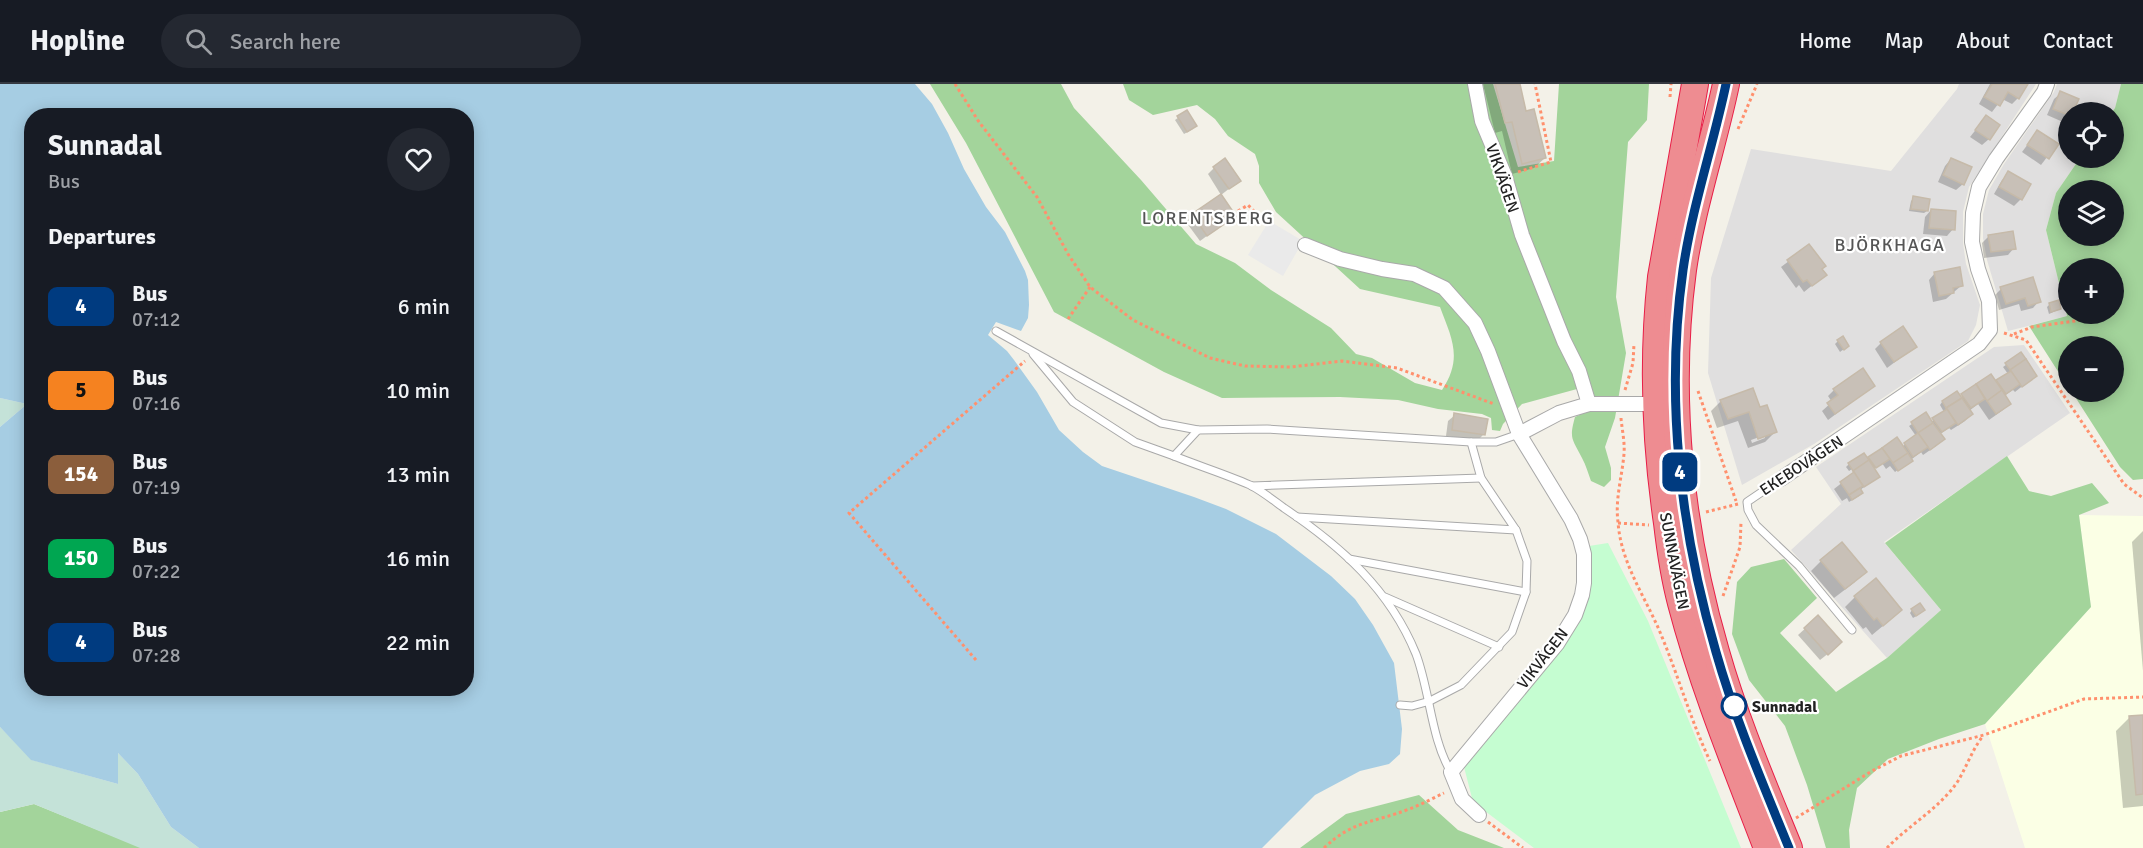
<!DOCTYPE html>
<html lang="en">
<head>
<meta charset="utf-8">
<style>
  body { margin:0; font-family:Signika,sans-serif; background:#242831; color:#f1f3f6; height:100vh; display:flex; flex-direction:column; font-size:22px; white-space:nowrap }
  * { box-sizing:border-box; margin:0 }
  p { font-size:20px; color:#9ea1a6 }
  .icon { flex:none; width:33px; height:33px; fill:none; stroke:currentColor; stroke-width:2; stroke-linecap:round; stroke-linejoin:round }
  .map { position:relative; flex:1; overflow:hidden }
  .side { position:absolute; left:24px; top:24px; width:450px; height:588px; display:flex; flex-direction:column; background:#171b24; border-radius:24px; box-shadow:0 3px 15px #0003 }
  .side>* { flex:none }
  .badge { padding:0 12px; border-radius:9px; font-size:21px; line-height:39px }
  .tools { position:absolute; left:2058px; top:18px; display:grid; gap:12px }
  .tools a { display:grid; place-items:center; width:66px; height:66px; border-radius:50%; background:#171b24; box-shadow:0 3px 15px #0003; font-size:30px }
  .map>.badge { position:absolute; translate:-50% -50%; box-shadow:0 0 0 3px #fff }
  h2 { padding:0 24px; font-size:22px; line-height:54px }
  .round { display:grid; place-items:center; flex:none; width:63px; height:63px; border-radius:32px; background:#242831 }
  .summary { display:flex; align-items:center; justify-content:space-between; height:102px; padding:0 24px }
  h1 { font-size:28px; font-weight:700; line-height:45px }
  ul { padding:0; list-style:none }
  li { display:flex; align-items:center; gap:18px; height:84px; padding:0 24px }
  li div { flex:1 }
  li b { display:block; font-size:22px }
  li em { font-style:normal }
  li .badge { min-width:66px; font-weight:700; text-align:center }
  header { display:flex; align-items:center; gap:36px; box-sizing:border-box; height:84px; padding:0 30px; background:#171b24; border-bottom:2px solid #363941 }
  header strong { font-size:28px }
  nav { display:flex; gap:33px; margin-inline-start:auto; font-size:21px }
  .search { width:420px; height:54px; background:#242831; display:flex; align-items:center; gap:15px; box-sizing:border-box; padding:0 21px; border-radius:33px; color:#9ea1a6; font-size:22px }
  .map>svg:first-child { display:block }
  .residential { fill:#e0dfdf }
  .education { fill:#fbffe5 }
  .forest { fill:#a3d49b; fill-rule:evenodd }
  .wetland { fill:#c4e2d8 }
  .park { fill:#c5fdd1 }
  .parking { fill:#eaeaea }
  .water { fill:#a6cde3; fill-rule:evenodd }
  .shadow { fill:#0003; fill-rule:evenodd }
  .building { fill:#c8c0b7; stroke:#c6baa9; stroke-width:1.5 }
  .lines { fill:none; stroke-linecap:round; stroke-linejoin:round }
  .lane-casing { stroke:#a9a9a9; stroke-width:9 }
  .street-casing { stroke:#a9a9a9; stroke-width:16 }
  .highway-casing { stroke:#e81e47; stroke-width:28 }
  .path { stroke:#ff906d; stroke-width:3; stroke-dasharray:3 3; stroke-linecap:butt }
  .lane { stroke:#fff; stroke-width:7 }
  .street { stroke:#fff; stroke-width:14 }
  .highway { stroke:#ee8c91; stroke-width:26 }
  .line-casing { stroke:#fff; stroke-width:14 }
  .line { stroke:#003b80; stroke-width:9 }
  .stop-dot { fill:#fff; stroke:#003b80; stroke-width:3 }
  .labels { text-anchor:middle; stroke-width:4.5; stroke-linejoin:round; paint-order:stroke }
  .street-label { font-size:16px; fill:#222; stroke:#fff }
  .stop-label { font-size:16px; font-weight:bold; fill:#222; stroke:#fff; text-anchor:start }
  .neighbourhood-label { font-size:18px; letter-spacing:1.5px; fill:#555; stroke:#fff }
</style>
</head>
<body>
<header>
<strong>Hopline</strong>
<div class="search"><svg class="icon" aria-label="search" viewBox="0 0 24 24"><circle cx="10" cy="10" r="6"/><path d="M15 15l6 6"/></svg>Search here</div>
<nav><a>Home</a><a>Map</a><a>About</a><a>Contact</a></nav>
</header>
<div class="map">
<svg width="2143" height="764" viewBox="0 0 2143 764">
  <rect width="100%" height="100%" fill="#f3f1e8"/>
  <g class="residential">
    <polygon points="1959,0 2036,0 1969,103 1963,128 1963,159 1966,180 1980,221 1976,241 1968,257 1814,360 1742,401 1708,289 1711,194 1751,65 1891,87 1957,5"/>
    <polygon points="2057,0 2121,0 2115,24 2112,28 2068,28 2068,74 2080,74 2056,109 2046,146 2067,232 2008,247 1987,176 1983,154 1983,130 1989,106 2004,80 2054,8"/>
    <polygon points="2024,261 2070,329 1884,458 1941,526 1887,574 1791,466 1841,420 1816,383 1994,263"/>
  </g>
  <polygon class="education" points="2079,431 2143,432 2143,764 2025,764 1985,640 2091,523"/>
  <g class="forest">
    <path d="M930,0H1061L1074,24L1141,96L1196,160L1235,179L1271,206L1331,244L1356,270L1372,274L1415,299L1442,306C1463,274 1452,255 1440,223L1360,205L1276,128L1259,99V82L1255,70L1228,52L1215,35L1197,21L1153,31L1129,16L1123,0H1493L1518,83L1554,77L1559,0H1649L1647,36L1628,58L1616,213L1626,269L1615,334L1605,363L1611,384V396L1604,403L1591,397C1588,389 1586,381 1582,374C1572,354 1569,355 1575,333L1586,328L1577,305L1522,320L1503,340L1500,347L1492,346L1491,334L1482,330L1438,325L1398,316L1340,313L1222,314L1164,288L1054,228L966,59Z"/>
    <path d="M2121,0H2143V395L2133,396L2120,383L2072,308H2114V262H2068V303L2029,242L2067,232L2046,146L2056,109L2080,74H2114V28H2112L2115,24ZM2068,106H2114V152H2068ZM2114,184V230H2068V184Z"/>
    <polygon points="2007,372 2029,407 2051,412 2092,399 2109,419 2079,431 2091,523 1985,640 1939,655 1888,675 1857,704 1849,746 1850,764 1826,764 1807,701 1785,642 1749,596 1732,550 1737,498 1751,483 1784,475 1817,514 1780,549 1836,608 1887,574 1941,526 1885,459"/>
    <polygon points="1419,711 1458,746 1504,764 1300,764 1346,730"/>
    <polygon points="34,720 140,763 140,764 0,764 0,728"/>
  </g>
  <g class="wetland">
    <polygon points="0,314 27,320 0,343"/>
    <polygon points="0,643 32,676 118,700 118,669 138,690 171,743 199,764 140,764 34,720 0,728"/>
  </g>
  <polygon class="park" points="1608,459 1648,537 1741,764 1534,764 1473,718 1463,679 1562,564 1588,516 1589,462"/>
  <polygon class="parking" points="1269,137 1303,157 1283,192 1248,171"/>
  <path class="water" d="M0,0H915L932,20L948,49L964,85L986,123L1005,148L1025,187L1028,196L1029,221L1028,234L1021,247L996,238L988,251L1007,267L1014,276L1037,308L1059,346L1083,368L1102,382L1194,413L1226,425L1276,450L1331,492L1355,515L1373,541L1394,579L1402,645L1400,670L1389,680L1360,687L1315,711L1262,764H199L171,743L138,690L118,669V700L31,676L0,643V343L27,320L0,314ZM32,32H466V604H32Z"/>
  <g class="shadow">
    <polygon points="1483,0 1518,0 1525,29 1545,74 1534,84 1512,90 1502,47 1495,49"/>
    <polygon points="1990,0 2026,0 2018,14 2012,20 2002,15 1992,28 1979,20"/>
    <polygon points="2061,9 2077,15 2071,28 2068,28 2068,33 2063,38 2047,31 2054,15"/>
    <polygon points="1186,28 1193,45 1184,50 1175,36"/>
    <polygon points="1986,33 1989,55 1982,61 1970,53"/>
    <polygon points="2037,48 2057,60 2041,81 2022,68"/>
    <polygon points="1951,75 1963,100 1956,106 1938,98 1945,82"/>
    <polygon points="1214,84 1239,97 1221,111 1208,90"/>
    <polygon points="2009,89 2029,101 2021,115 2014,122 1994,110 2002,96"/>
    <polygon points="1914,114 1927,127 1924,129 1909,127 1911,117"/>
    <polygon points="1931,126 1953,145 1947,152 1923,150 1925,133"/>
    <polygon points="1193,131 1234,132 1200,157 1186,138"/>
    <polygon points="1989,152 2014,164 2008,171 1984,174 1982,159"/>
    <polygon points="1809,162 1825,191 1804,208 1799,201 1796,204 1781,183"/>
    <polygon points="1935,189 1962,201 1946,215 1933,218 1929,196"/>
    <polygon points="2001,205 2039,217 2033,224 2021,227 2019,220 1999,226 1995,211"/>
    <polygon points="2050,220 2060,225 2049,230 2047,223"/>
    <polygon points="1838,257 1844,265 1840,268 1835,260"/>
    <polygon points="1881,259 1915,263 1887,284 1875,265"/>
    <polygon points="2021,270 2035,292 2015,308 2013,306 2004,312 2009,319 2003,326 1989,336 1978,320 1969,327 1971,330 1965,337 1951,346 1949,344 1940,350 1943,355 1936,362 1923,371 1921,368 1895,388 1890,382 1886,385 1882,379 1873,385 1878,393 1860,406 1861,409 1859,412 1849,418 1847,414 1842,417 1834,405 1866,380 1866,376 1849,387 1846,383 1849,380 1863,371 1867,377 1897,355 1902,363 1916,352 1909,342 1912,340 1926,330 1931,338 1944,328 1940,321 1942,318 1957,309 1960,314 1991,292 1995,299 2008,290 2003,283"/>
    <polygon points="1873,302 1828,336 1822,327 1832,318 1828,312 1834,306"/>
    <path d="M1721,317L1759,325L1775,348L1765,358L1748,364L1738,337L1717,344L1711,327ZM1765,351V354L1752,359L1751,356Z"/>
    <polygon points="1455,331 1484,350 1477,357 1446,352 1448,337"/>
    <polygon points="2143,447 2143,587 2132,458"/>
    <polygon points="1821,477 1855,498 1834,514 1811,487"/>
    <polygon points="1855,513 1890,536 1872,551 1866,543 1863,545 1845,523"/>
    <polygon points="1912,526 1921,529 1913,534 1910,529"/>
    <polygon points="1818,533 1834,565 1820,576 1798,551"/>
    <polygon points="2143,632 2143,722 2123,724 2116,647 2129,634"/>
  </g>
  <g class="building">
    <polygon points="1495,0 1520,0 1526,27 1534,25 1546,74 1522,80 1512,38 1505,39"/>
    <polygon points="1992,0 2028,0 2019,15 2008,8 2000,22 1984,13"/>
    <polygon points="2060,7 2079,15 2073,28 2068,28 2068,31 2053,25"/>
    <polygon points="1187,26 1197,42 1187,48 1177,32"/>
    <polygon points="1986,31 2000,41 1990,56 1975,46"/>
    <polygon points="2037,46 2059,60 2049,75 2027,61"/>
    <polygon points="1225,74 1241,97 1229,105 1213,83"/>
    <polygon points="1951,74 1972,83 1964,101 1943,91"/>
    <polygon points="2008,87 2031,100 2022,116 1999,103"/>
    <polygon points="1221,110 1236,132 1207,152 1192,130"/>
    <polygon points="1913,112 1930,115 1928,127 1911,125"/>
    <polygon points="1931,125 1956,127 1955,146 1929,144"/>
    <polygon points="2013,147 2016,165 1991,168 1988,151"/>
    <polygon points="1809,160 1826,182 1822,185 1827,191 1812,202 1807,196 1803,198 1787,176"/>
    <polygon points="1960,183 1963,202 1953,204 1954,209 1939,212 1934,188"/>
    <polygon points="2033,193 2041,218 2028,222 2025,214 2006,220 2000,203"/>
    <polygon points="2059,216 2061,225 2051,228 2049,219"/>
    <polygon points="1903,242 1917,263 1894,278 1880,258"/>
    <polygon points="1843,252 1849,262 1844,266 1837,256"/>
    <polygon points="2021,268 2026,275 2010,286 2005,279"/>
    <polygon points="2026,275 2037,292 2022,303 2010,286"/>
    <polygon points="1863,284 1875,302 1835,330 1827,319 1838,311 1833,305"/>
    <polygon points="2011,287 2020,300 2006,310 1996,296"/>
    <polygon points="1991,290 2002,306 1987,317 1976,300"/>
    <polygon points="1976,300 1985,315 1971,324 1961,310"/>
    <polygon points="1753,304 1760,323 1767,321 1777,348 1758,355 1749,328 1728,335 1720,316"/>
    <polygon points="2002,306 2011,320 1996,330 1987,317"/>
    <polygon points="1957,307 1962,314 1946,324 1942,317"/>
    <polygon points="1962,314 1973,330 1958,341 1946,324"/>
    <polygon points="1947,325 1956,339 1942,348 1932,334"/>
    <polygon points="1926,328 1933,339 1918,349 1911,338"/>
    <polygon points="1454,329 1488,335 1485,351 1452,346"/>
    <polygon points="1933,339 1945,355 1930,366 1918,349"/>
    <polygon points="1918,349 1928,363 1913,373 1904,359"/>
    <polygon points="1897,353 1908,369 1893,379 1882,364"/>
    <polygon points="1882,364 1890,375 1876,384 1868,373"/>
    <polygon points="1864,369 1869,376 1853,387 1848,379"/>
    <polygon points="1908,369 1913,377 1898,387 1893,379"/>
    <polygon points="1869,376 1880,393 1864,403 1853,387"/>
    <polygon points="1854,388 1863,402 1849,411 1840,398"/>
    <polygon points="1860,404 1863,409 1852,416 1849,411"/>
    <polygon points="1842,458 1867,488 1845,505 1820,476"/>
    <polygon points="1876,494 1902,526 1883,542 1877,534 1874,536 1854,512"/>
    <polygon points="1920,519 1925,526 1916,532 1911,525"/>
    <polygon points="1818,531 1842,558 1828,571 1804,544"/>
    <polygon points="2143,631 2143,710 2136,711 2129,632"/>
  </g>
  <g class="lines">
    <defs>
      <g id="lane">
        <polyline points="996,247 1161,339 1198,346"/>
        <polyline points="1033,270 1073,318 1135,358 1174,372"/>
        <polyline points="1781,395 1747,418 1748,426 1756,441 1799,482 1852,546"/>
        <polyline points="1252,402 1481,394"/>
        <polyline points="1297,433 1516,446"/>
        <polyline points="1349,475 1526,508"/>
        <polyline points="1385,513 1499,563"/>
        <polyline points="1400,621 1412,622 1430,617 1461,601 1512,548 1526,508 1527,477 1516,446 1481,394 1471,358"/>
        <path d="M1451,688C1431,655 1430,607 1416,570C1390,506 1341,462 1284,424C1273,416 1262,407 1250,401C1225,390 1199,382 1174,372L1198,346L1267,345L1471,358H1496L1519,350"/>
      </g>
      <g id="street">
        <polyline points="1475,0 1482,37 1505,92 1522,151 1564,257 1579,287 1589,320 1559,329 1519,350"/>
        <polyline points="1305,161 1340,175 1382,185 1414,190 1444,204 1475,239 1488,267 1519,350 1571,435 1580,455 1584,470 1584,499 1582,511 1575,531 1557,560 1451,688 1462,715 1479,731"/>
        <polyline points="1589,320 1655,320"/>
        <polyline points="1781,395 1979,260 1990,246 1989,217 1978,185 1972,158 1973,129 1979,103 1996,75 2044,8 2047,0"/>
      </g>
      <g id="highway">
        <path d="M1695,0L1661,193C1652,276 1655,357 1667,439C1670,465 1674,493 1681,519C1703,603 1736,683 1767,764"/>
        <path d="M1726,0C1713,62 1692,123 1683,186C1666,313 1680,445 1716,568C1735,635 1763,700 1789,764"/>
      </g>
    </defs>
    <use href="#lane" class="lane-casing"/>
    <use href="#street" class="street-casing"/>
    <use href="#highway" class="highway-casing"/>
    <g class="path">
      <polyline points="955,0 979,38 1037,113 1068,170 1090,203 1133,236 1210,274 1245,282 1291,283 1342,277 1397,284 1494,320"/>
      <polyline points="1670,13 1671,0"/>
      <polyline points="1738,45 1757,0"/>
      <polyline points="1518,88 1551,78 1535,0"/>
      <polyline points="1238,127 1248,121 1267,140"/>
      <polyline points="1068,235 1090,203"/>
      <polyline points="2004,249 2026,256 2124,400 2143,414"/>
      <polyline points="2014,250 2032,243 2096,234"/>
      <polyline points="1625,306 1633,279 1634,260"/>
      <polyline points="1698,307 1736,417"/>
      <path d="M1621,334C1622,346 1625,358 1624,370C1622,393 1615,415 1618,438C1621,481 1647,515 1662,553C1679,594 1691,637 1710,677"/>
      <polyline points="1706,428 1738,420"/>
      <polyline points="1618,439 1649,441"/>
      <polyline points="1723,512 1740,463 1741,438"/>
      <polyline points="976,576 849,429 1025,277"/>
      <polyline points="1796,734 1872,687 1901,672 1984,651 2084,615 2143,613"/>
      <polyline points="1488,738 1523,764"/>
      <path d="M1324,764C1353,736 1374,739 1409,725C1421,721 1433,714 1444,709"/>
      <path d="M1887,764C1909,741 1940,724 1958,697C1967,682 1972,666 1983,652"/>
    </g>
    <use href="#lane" class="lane"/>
    <use href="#street" class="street"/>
    <use href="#highway" class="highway"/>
  </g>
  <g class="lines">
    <defs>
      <path id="line" d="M1726,0C1713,62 1692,123 1683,186C1665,313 1680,445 1716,568C1735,635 1763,700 1789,764"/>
    </defs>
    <use href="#line" class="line-casing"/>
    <use href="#line" class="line"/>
  </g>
  <circle class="stop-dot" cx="1734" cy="622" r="12"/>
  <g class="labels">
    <g class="street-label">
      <text transform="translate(1503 94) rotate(71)" y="6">VIKVÄGEN</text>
      <text transform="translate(1801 381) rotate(-33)" y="6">EKEBOVÄGEN</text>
      <text transform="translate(1675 477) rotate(79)" y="6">SUNNAVÄGEN</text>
      <text transform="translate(1542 574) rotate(-52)" y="6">VIKVÄGEN</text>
    </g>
    <g class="stop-label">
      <text x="1752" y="628">Sunnadal</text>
    </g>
    <g class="neighbourhood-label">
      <text x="1208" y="140">LORENTSBERG</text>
      <text x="1890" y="167">BJÖRKHAGA</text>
    </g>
  </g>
</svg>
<div class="tools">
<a><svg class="icon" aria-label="locate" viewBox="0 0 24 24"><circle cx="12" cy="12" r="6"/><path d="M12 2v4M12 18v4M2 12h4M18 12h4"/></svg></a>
<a><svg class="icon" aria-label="layers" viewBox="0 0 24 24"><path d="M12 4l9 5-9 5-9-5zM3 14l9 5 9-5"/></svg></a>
<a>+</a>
<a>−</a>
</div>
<b class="badge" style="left:1680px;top:388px;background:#003b80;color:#fff">4</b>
<section class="side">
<div class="summary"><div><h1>Sunnadal</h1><p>Bus</p></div><a class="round"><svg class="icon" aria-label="heart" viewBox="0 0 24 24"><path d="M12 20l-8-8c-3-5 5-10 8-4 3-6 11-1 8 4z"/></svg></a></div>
<h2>Departures</h2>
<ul>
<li><span class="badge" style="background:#003b80;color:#fff">4</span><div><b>Bus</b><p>07:12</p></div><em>6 min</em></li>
<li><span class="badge" style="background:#f58220;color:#111">5</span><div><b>Bus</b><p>07:16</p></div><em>10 min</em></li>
<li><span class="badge" style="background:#8b5e3c;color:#fff">154</span><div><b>Bus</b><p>07:19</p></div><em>13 min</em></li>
<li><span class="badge" style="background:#00a651;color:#fff">150</span><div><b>Bus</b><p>07:22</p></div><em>16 min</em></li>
<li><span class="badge" style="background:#003b80;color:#fff">4</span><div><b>Bus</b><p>07:28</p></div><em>22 min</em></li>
</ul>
</section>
</div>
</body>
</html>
